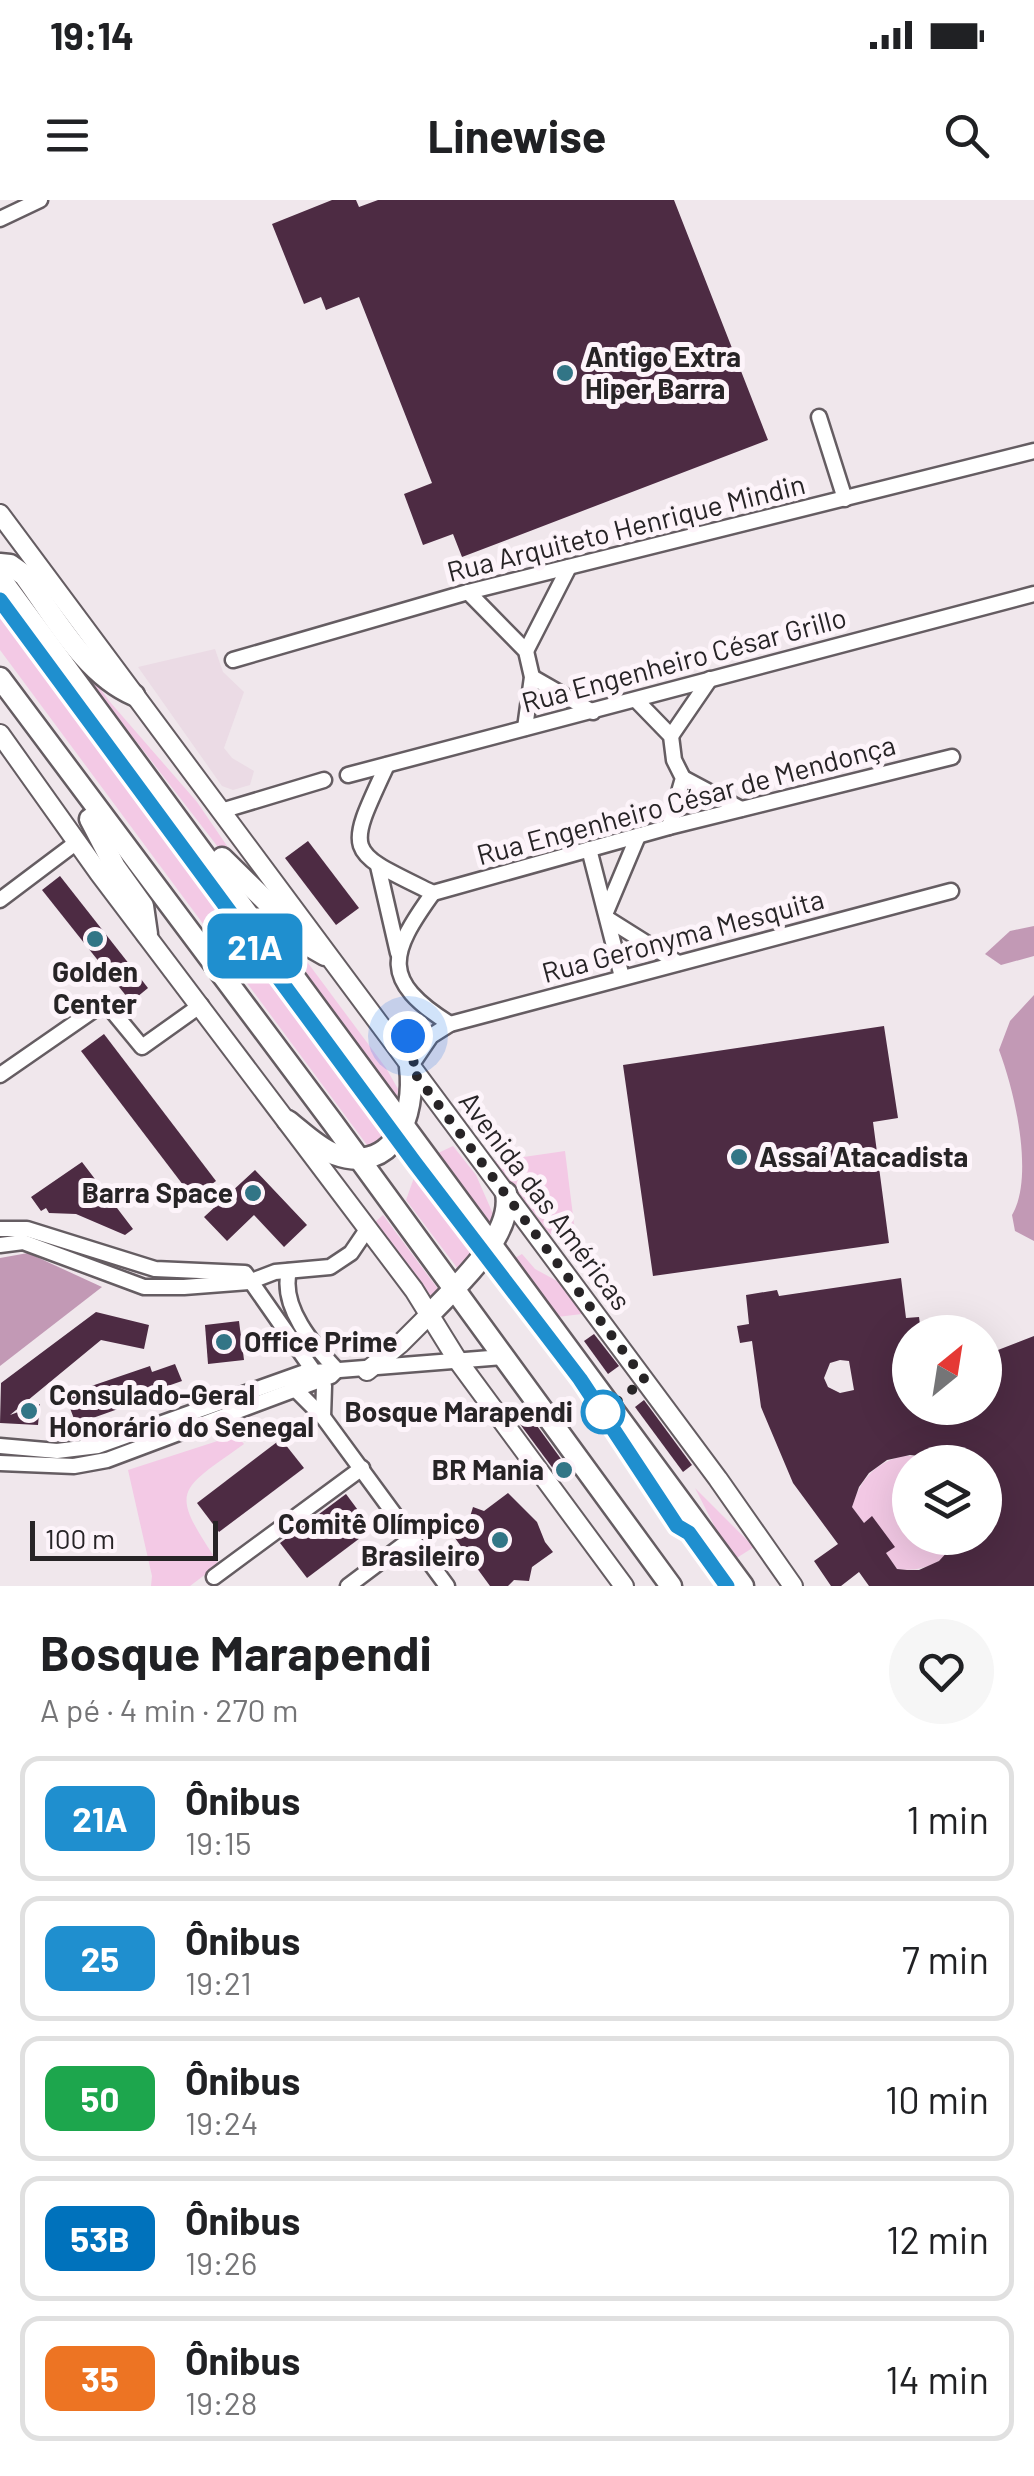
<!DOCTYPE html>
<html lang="pt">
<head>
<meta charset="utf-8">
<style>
  body { margin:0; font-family:Barlow,sans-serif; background:#f6f6f6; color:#202124; height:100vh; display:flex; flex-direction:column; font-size:38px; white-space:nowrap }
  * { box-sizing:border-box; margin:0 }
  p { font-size:32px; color:#757577 }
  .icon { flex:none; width:55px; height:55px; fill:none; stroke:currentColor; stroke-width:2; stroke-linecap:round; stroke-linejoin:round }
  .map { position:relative; height:1386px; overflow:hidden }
  .side { display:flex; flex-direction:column; background:#fff; flex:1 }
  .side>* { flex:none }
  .badge { padding:0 20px; border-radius:15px; font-size:35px; line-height:65px }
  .needle { width:65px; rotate:30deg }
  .buttons { position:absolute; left:892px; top:1115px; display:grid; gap:20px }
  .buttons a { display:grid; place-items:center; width:110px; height:110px; border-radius:50%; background:#fff; box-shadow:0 10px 40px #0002; font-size:50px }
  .scale { position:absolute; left:30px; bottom:25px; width:188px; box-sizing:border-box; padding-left:10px; border:5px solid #272426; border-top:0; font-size:28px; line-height:35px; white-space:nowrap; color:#272426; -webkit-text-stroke:8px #fdf4fa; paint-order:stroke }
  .you { position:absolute; width:50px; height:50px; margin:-25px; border:8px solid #fff; border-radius:50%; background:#1a73e8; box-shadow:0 0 0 15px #1a73e833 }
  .map>.badge { position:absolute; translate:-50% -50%; box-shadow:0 0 0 5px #fff }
  .round { display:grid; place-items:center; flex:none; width:105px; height:105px; border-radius:52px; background:#f6f6f6 }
  .headline { display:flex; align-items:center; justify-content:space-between; height:170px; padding:0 40px }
  h1 { font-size:48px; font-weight:700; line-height:75px }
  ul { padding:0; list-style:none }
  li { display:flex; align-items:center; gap:30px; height:125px; margin:0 20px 15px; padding:0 20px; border:5px solid #e0e0e0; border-radius:20px }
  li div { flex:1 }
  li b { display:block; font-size:38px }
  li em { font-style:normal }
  li .badge { min-width:110px; font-weight:700; text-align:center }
  .status { display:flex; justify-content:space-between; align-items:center; height:70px; padding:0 50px; background:#fff; direction:ltr }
  .status svg { height:28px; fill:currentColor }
  header { display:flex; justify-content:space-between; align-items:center; height:130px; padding:0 40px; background:#fff; font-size:45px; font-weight:700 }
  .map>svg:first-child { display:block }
  .built { fill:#ebdbe5 }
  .green { fill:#f3c9e5 }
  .forest { fill:#c299b5 }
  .building { fill:#4d2b43; fill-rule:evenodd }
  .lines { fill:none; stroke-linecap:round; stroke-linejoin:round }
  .minor-casing { stroke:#655d62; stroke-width:19 }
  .major-casing { stroke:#655d62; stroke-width:22 }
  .highway-casing { stroke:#655d62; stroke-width:25 }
  .minor { stroke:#fff; stroke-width:14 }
  .major { stroke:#fff; stroke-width:18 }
  .highway { stroke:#fff; stroke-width:20 }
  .line-casing { stroke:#fff; stroke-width:22 }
  .line { stroke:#1f8fcf; stroke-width:15 }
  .walk { stroke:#272426; stroke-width:10; stroke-dasharray:0 18 }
  .poi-dot { fill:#327586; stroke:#fdf4fa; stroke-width:4 }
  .stop-dot { fill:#fff; stroke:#1f8fcf; stroke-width:5 }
  .labels { text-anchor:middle; stroke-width:10; stroke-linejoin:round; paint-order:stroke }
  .poi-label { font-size:28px; font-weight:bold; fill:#272426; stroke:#fdf4fa; text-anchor:start }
  .street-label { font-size:28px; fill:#272426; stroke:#fdf4fa }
  .stop-label { font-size:28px; font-weight:bold; fill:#272426; stroke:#fdf4fa; text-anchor:end }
</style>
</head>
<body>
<div class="status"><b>19:14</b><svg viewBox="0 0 49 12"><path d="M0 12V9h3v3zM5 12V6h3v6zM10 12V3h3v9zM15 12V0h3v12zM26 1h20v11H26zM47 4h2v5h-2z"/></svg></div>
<header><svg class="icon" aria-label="menu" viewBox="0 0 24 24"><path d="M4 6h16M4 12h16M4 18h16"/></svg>Linewise<svg class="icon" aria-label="search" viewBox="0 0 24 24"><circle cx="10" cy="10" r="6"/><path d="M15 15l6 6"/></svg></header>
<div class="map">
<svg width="1034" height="1386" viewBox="0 0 1034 1386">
  <rect width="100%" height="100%" fill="#f0e7ec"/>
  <polygon class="built" points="215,449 223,472 244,492 224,548 232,558 254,571 250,585 233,590 222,586 138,467"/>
  <g class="green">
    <polygon points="10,378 23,384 110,502 197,602 251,681 228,660"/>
    <polygon points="0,402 389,930 387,936 370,949 0,450"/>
    <polygon points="233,678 276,720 386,868 398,889 397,899"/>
    <polygon points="453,946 476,975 497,1023 491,1030 436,954"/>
    <polygon points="565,951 576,1040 562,1042 549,1033 495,961"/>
    <polygon points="416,972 476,1050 458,1069 406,1000"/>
    <polygon points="383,1015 438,1089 429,1098 374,1023"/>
    <polygon points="522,1054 535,1069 559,1082 582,1114 557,1117 513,1059"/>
    <path d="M236,1235L244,1244C175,1293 170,1290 219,1364L190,1386H151L152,1376L128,1270Z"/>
    <path d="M902,1256H919L925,1262H910V1338H960C948,1361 923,1373 897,1369L886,1353L894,1347L872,1317L864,1323L852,1307C860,1280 874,1264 902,1256Z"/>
    <polygon points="695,1288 754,1347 735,1359 722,1341"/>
  </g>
  <g class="forest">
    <polygon points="1034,726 1034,756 1001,765 985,754 1010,731"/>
    <path d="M1034,795V1041L1015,1031L1012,1015C1034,978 1016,895 999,850L1010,821Z"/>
    <polygon points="28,1053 102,1087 0,1166 0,1058"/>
  </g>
  <g class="building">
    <polygon points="332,0 356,0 359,7 378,0 674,0 768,240 462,357 453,334 423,345 404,294 432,283 359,97 326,110 321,97 304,104 272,24"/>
    <polygon points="308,641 359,708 336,725 285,658"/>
    <polygon points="60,676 148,788 131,802 42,690"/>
    <polygon points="884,826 898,918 873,922 889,1043 653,1076 623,865"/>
    <polygon points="104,834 216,981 193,998 81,851"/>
    <polygon points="82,962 133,1029 125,1035 76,1014 49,1013 46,1008 41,1011 31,997"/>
    <polygon points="255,970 307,1025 284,1047 254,1015 227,1041 204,1017"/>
    <path d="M901,1078L906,1118L919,1117L921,1132H910L909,1136L910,1208H985V1155L1034,1136V1386H869L859,1372L841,1386H831L814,1361L838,1344L793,1283L761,1207L752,1141L740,1143L737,1126L749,1124L746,1095L777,1090L779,1096ZM840,1160L849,1161L854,1190L840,1193L828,1187L824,1178L830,1163ZM910,1255L919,1256L925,1262H985V1338H960L939,1361L919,1370H907L897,1369L886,1353L895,1347L872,1316L864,1323L852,1307L859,1287L869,1273L887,1260Z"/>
    <polygon points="96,1112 149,1125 144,1149 101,1140 10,1215 40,1204 38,1225 0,1223 1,1183"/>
    <polygon points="239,1121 244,1160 208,1164 205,1125"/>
    <polygon points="594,1134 619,1166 608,1174 584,1141"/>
    <polygon points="175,1164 182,1181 159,1189 160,1194 76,1224 65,1195 150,1166 152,1172"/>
    <polygon points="644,1200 692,1265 683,1272 635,1207"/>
    <polygon points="524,1208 572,1274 563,1282 514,1216"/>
    <polygon points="281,1239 304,1268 219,1332 197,1303"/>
    <polygon points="508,1293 537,1322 545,1342 553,1352 532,1367 529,1381 514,1380 508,1386 490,1386 452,1334 469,1320 473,1307 484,1311"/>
    <polygon points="346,1294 372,1329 307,1378 280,1343"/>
  </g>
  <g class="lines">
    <defs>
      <g id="minor">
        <polyline points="0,19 40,0"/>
        <polyline points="819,217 845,299"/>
        <polyline points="468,392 526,451 532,477 525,528"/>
        <polyline points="526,451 569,367"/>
        <polyline points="233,460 468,392 1034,251"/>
        <polyline points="532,477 593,512"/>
        <polyline points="636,500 671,536 674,560 683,578 669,627"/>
        <polyline points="671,536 710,479"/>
        <path d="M387,565C345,655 345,650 433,693C389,754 380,780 450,824"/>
        <polyline points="348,575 1034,394"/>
        <polyline points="683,578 741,609"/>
        <polyline points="221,611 324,580"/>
        <polyline points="589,649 622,777"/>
        <polyline points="378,666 398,753"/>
        <polyline points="433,693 669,627 952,557"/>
        <polyline points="0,700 77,642"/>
        <polyline points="606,712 638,636"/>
        <polyline points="608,719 678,763"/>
        <polyline points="386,835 431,836"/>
        <polyline points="410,867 431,836 450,824 951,691"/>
        <polyline points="0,875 101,805 109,807 142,847 201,805"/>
        <polyline points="0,1029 27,1029 155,1069 245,1073 324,1186 323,1217"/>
        <polyline points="0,1045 23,1042 144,1087 184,1087 249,1082 275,1072 330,1067 351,1053 368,1028"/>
        <polyline points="292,1186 323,1217 447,1386"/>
        <polyline points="0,1246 57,1251 98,1246 302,1173 503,1157"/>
        <path d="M0,1263L74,1266L107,1260L331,1176L337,1170C313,1145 280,1107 289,1071"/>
        <polyline points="214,1377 362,1268"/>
        <polyline points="348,1386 412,1338"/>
      </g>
      <g id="major">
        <polyline points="0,314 718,1279 793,1386"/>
        <polyline points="0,534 99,673 414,1090 458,1161 624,1386"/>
        <polyline points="367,1171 401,1143 429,1115"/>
      </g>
      <g id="highway">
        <path d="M0,364L10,365L24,375C55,417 85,474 134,495"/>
        <polyline points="0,378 743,1386"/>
        <polyline points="0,478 333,923 671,1386"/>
        <polyline points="90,619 115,667 143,706 147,734"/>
        <polyline points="222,658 265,700 297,739 325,755"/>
        <path d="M288,921C302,932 317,947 334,954C394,976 416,915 410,867"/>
        <path d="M429,1115C456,1086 514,1036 506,993"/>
      </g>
    </defs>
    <use href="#minor" class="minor-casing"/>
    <use href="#major" class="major-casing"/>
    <use href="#highway" class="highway-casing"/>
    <use href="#minor" class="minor"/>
    <use href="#major" class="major"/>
    <use href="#highway" class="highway"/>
  </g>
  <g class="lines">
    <defs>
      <polyline id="line" points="0,400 415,963 580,1179 677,1326 689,1333 727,1386"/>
    </defs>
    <use href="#line" class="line-casing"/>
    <use href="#line" class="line"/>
    <polyline class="walk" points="408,836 431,836 410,867 645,1180 603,1212"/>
  </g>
  <g class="poi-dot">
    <circle cx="565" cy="173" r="10"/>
    <circle cx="95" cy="739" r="10"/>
    <circle cx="739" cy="957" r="10"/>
    <circle cx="253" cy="993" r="10"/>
    <circle cx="224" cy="1142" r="10"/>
    <circle cx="29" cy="1211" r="10"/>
    <circle cx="564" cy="1270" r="10"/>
    <circle cx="500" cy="1340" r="10"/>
  </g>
  <circle class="stop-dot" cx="603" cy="1212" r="20"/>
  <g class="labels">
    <g class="poi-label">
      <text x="585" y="167">Antigo Extra<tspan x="585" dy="32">Hiper Barra</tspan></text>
      <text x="95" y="782" text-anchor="middle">Golden<tspan x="95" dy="32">Center</tspan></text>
      <text x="759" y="967">Assaí Atacadista</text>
      <text x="233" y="1003" text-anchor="end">Barra Space</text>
      <text x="244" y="1152">Office Prime</text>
      <text x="49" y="1205">Consulado-Geral<tspan x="49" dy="32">Honorário do Senegal</tspan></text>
      <text x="544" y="1280" text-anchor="end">BR Mania</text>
      <text x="480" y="1334" text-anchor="end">Comitê Olímpico<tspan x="480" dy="32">Brasileiro</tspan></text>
    </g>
    <g class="street-label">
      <text transform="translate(626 328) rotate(-14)" y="10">Rua Arquiteto Henrique Mindin</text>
      <text transform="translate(684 460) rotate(-15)" y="10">Rua Engenheiro César Grillo</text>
      <text transform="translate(686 600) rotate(-15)" y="10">Rua Engenheiro César de Mendonça</text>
      <text transform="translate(683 736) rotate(-15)" y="10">Rua Geronyma Mesquita</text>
      <text transform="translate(545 1001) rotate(53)" y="10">Avenida das Américas</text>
    </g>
    <g class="stop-label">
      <text x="573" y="1222">Bosque Marapendi</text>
    </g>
  </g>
</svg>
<div class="buttons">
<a><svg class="needle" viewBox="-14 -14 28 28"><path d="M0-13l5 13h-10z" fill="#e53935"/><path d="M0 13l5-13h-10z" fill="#757577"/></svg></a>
<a><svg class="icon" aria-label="layers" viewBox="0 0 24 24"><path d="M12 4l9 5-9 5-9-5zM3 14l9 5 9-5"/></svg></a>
</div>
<div class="scale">100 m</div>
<div class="you" style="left:408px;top:836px"></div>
<b class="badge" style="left:255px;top:746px;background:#1f8fcf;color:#fff">21A</b>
</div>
<section class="side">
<div class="headline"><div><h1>Bosque Marapendi</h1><p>A pé · 4 min · 270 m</p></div><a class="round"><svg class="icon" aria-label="heart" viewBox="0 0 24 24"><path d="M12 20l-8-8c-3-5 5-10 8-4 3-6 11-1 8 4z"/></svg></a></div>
<ul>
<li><span class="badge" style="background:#1f8fcf;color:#fff">21A</span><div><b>Ônibus</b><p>19:15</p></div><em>1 min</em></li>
<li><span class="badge" style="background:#1f8fcf;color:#fff">25</span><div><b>Ônibus</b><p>19:21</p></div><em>7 min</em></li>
<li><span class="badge" style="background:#1da64d;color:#fff">50</span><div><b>Ônibus</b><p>19:24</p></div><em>10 min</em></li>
<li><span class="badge" style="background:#0072bc;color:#fff">53B</span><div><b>Ônibus</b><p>19:26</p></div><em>12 min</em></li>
<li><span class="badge" style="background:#ed7423;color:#fff">35</span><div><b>Ônibus</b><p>19:28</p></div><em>14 min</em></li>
</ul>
</section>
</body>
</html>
